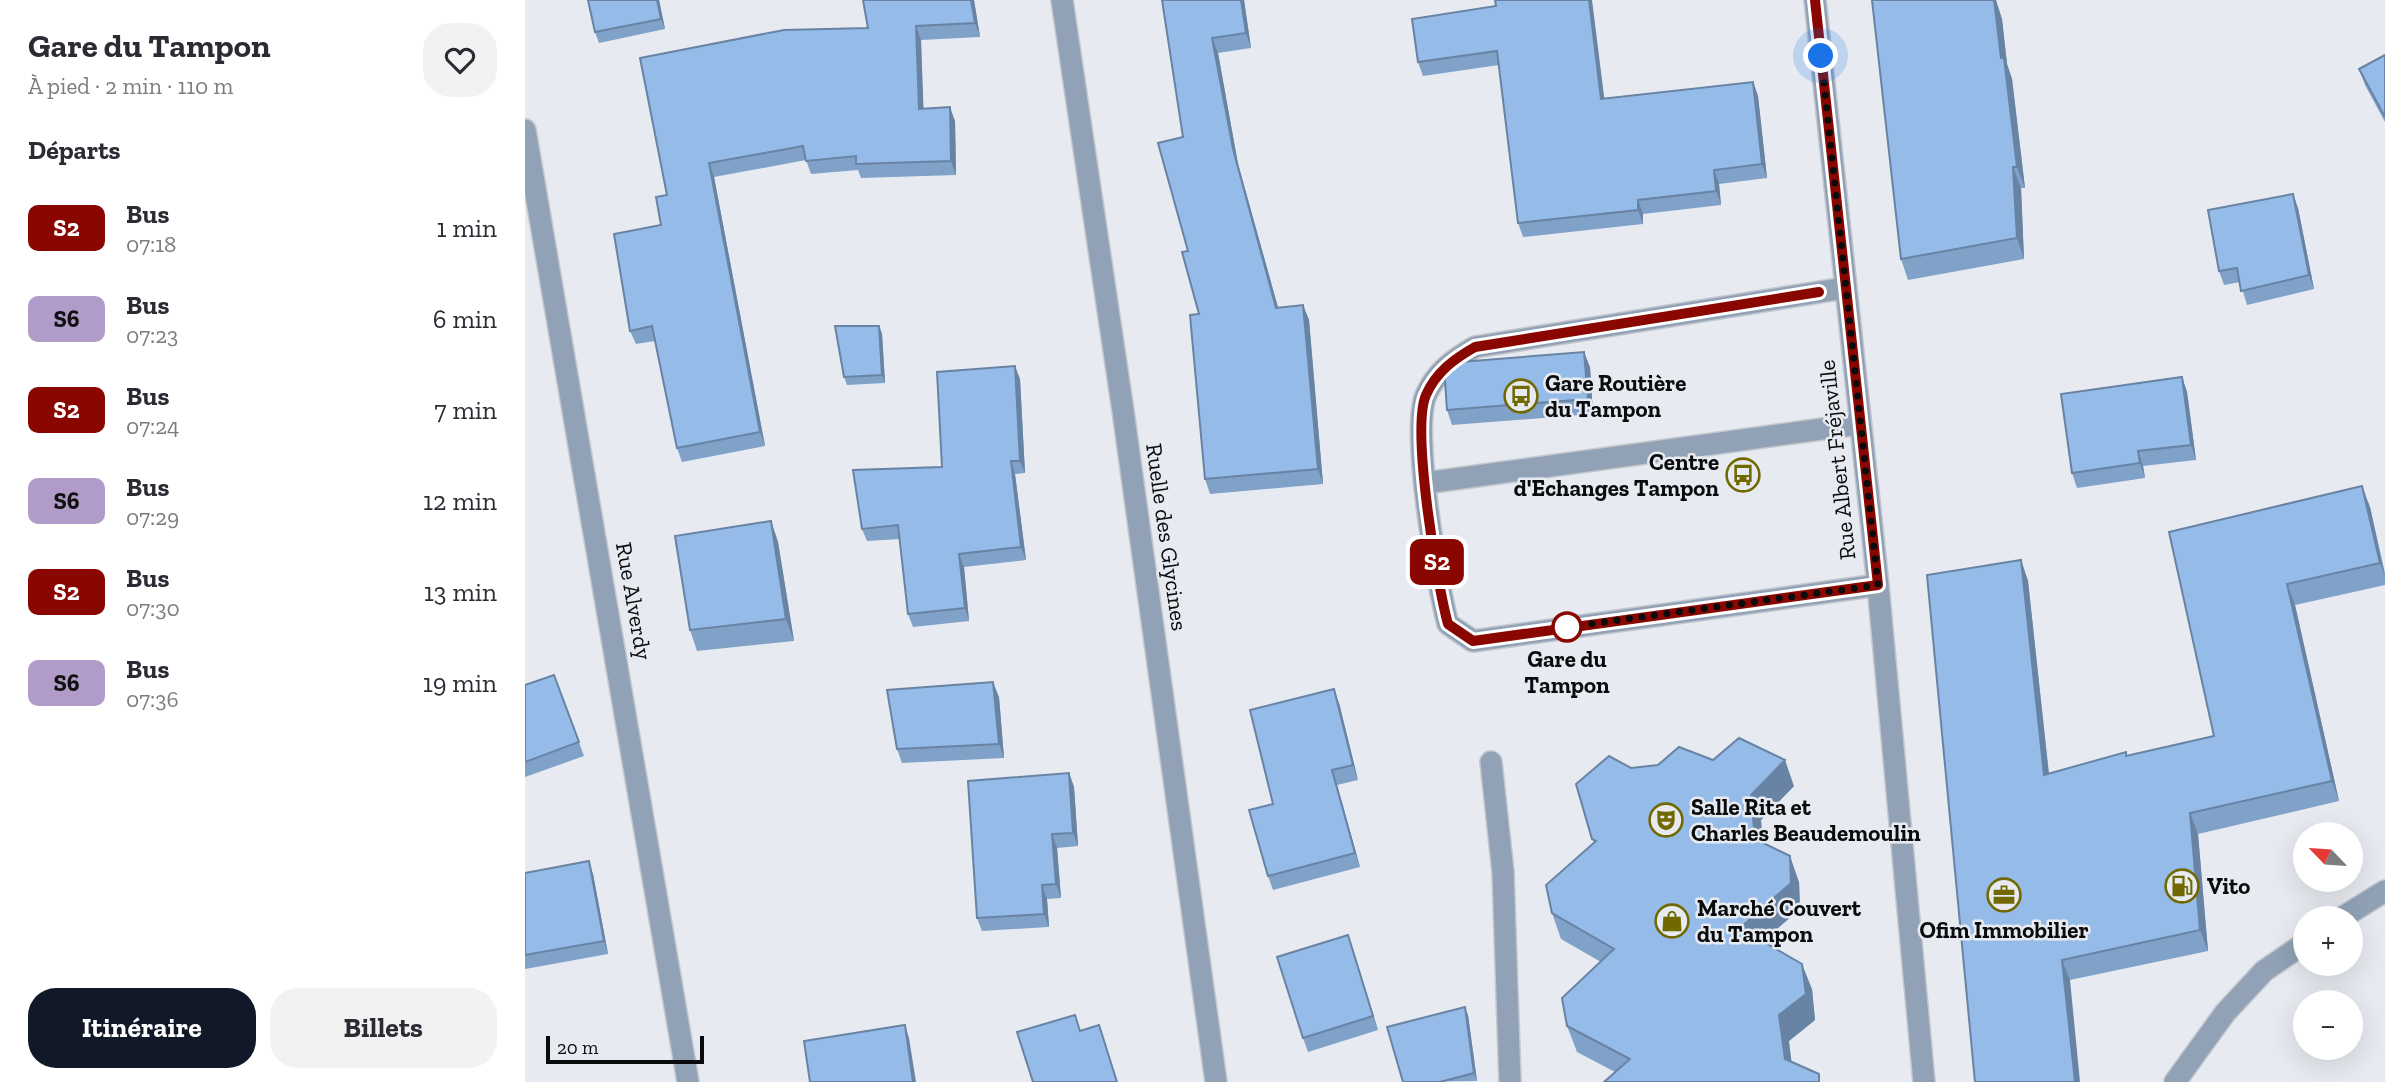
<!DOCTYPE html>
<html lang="fr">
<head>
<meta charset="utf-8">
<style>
  body { margin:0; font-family:"Zilla Slab",serif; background:#f2f2f3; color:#2b2b33; height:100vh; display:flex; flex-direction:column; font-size:26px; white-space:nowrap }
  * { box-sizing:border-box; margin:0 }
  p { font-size:23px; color:#7c7c81 }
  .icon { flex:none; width:38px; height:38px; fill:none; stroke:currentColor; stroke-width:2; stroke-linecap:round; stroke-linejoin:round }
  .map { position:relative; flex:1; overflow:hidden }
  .details { display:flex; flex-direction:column; background:#fff; width:525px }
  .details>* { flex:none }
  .badge { padding:0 14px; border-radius:10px; font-size:24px; line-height:46px }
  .needle { width:46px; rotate:295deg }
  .controls { position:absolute; left:1768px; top:822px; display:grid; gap:14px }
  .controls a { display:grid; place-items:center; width:70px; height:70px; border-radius:50%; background:#fff; box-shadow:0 7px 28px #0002; font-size:35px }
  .scale { position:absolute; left:21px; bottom:18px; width:158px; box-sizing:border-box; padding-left:7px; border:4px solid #0a0b0d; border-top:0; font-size:19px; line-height:24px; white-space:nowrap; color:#0a0b0d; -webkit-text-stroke:5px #e7ebf1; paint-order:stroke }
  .you { position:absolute; width:35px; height:35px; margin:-18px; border:5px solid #fff; border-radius:50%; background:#1a73e8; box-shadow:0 0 0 10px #1a73e833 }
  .map>.badge { position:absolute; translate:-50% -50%; box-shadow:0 0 0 4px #fff }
  h2 { padding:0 28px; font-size:26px; line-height:63px }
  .round { display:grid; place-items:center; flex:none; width:74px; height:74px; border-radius:28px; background:#f2f2f3 }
  .overview { display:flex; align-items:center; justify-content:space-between; height:119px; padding:0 28px }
  h1 { font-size:33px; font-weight:700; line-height:52px }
  .primary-button { display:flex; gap:14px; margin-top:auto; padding:14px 28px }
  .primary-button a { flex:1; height:80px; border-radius:28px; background:#111827; color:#fff; font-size:28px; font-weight:700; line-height:80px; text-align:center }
  .primary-button a+a { background:#f2f2f3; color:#2b2b33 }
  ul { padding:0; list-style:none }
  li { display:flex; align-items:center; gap:21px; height:91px; padding:0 28px }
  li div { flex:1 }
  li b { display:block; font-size:26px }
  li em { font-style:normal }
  li .badge { min-width:77px; font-weight:700; text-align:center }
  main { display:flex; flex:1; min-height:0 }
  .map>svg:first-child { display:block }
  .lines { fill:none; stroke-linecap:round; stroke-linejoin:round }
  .minor-casing { stroke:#c4c7cd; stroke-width:24 }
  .minor { stroke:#91a2b6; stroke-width:21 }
  .wall { fill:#80a1c8 }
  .shaded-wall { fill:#6883a3 }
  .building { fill:#95bbe9; stroke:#6883a3; stroke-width:2 }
  .line-casing { stroke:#fff; stroke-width:16 }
  .line { stroke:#890700; stroke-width:10 }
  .walk { stroke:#0a0b0d; stroke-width:7; stroke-dasharray:0 12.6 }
  .stop-dot { fill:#fff; stroke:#890700; stroke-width:3.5 }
  .labels { text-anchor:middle; stroke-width:5; stroke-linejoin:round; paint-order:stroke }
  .poi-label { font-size:23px; font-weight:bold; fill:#0a0b0d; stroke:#e7ebf1; text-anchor:start }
  .street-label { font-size:23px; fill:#0a0b0d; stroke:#e7ebf1 }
  .stop-label { font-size:23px; font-weight:bold; fill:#0a0b0d; stroke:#e7ebf1 }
</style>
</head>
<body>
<main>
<section class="details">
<div class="overview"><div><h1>Gare du Tampon</h1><p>À pied · 2 min · 110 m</p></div><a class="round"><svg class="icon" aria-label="heart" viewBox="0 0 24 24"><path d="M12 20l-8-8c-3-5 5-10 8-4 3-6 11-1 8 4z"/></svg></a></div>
<h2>Départs</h2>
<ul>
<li><span class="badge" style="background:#890700;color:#fff">S2</span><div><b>Bus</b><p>07:18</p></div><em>1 min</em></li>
<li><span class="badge" style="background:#b19bc9;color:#111">S6</span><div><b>Bus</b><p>07:23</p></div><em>6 min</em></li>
<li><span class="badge" style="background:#890700;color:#fff">S2</span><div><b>Bus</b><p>07:24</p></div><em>7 min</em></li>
<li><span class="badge" style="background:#b19bc9;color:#111">S6</span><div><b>Bus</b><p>07:29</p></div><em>12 min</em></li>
<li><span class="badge" style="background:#890700;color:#fff">S2</span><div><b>Bus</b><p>07:30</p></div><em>13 min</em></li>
<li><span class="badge" style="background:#b19bc9;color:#111">S6</span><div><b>Bus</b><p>07:36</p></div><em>19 min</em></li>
</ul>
<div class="primary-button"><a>Itinéraire</a><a>Billets</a></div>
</section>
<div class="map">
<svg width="1860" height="1082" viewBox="0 0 1860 1082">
  <rect width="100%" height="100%" fill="#e7ebf1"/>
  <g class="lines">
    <defs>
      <g id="minor">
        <polyline points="537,0 598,411 691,1082"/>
        <polyline points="1290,0 1353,585 1399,1082"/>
        <polyline points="0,130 163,1082"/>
        <path d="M1320,288L950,347C929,359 911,372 901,395C886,429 912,584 923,624L948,641L1353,585"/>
        <polyline points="900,483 1334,424"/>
        <polyline points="966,762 978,872 985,1082"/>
        <polyline points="1815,919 1860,891"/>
        <polyline points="1650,1082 1700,1013 1739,971 1780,943"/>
      </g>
    </defs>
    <use href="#minor" class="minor-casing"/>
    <use href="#minor" class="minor"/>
  </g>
  <g class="wall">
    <polygon points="134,0 140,29 74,43 70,32"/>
    <polygon points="338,0 449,0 455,37 396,40 398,108 430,121 431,175 336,178 333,170 286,174 281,160 189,177 240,446 157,462 152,448 130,341 111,344 105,331 136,225 142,195 343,28"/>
    <polygon points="637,0 719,0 726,48 693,53 713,164 753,307 778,305 784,320 798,484 685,494 680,479 674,314 663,251 658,137"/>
    <polygon points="1471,4 1477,19 1482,64 1487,79 1500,188 1496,188 1499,259 1383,280 1376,259"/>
    <polygon points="971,6 1080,98 1228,82 1233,96 1242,178 1194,184 1196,205 1118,214 1118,224 998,237 993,223 974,65 898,76 893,62"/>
    <polygon points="1860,55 1860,122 1840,85 1834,69"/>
    <polygon points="1773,208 1789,289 1722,305 1715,282 1699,285 1694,271"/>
    <polygon points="354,326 357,334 360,383 322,385 319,377"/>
    <polygon points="1065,367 1068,414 927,425 922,410"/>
    <polygon points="1657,377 1662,392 1671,460 1618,466 1620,478 1552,488 1547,473"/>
    <polygon points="495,379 500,473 490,474 501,560 439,567 444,621 388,627 383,614 374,539 342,541 337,529 417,467"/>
    <polygon points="1845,507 1860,573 1860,585 1770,605 1814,801 1673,834 1683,951 1545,980 1450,1082 1496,560 1503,581 1524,773 1601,752 1602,756 1689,736 1644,532"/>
    <polygon points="246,521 253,542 269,641 172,651 165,630"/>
    <polygon points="29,675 59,756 0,777 0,685"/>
    <polygon points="474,697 479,758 377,763 372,749"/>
    <polygon points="814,703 833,780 812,785 835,867 748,890 743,876 748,804"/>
    <polygon points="1188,760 1269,786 1236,820 1238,842 1274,882 1275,909 1238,941 1287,989 1290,1020 1264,1041 1090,1072 1052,1052 1042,1026 1076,962 1036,939 1027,913 1069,843 1051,784 1106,768"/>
    <polygon points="544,773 549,787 553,846 532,848 536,898 522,899 524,927 457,931 452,918"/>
    <polygon points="0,873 68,874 83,954 0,969"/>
    <polygon points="823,935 853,1030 783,1052 778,1038"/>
    <polygon points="943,1015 952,1081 878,1082"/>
  </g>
  <g class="shaded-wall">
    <polygon points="132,0 134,0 140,29 136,19"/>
    <polygon points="446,0 449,0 455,37 450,23"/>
    <polygon points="716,0 719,0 726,48 721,33"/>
    <polygon points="1064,0 1067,0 1081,112 1076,99"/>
    <polygon points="1466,0 1471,0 1477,19 1482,64 1487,79 1500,188 1492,167"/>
    <polygon points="391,26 396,40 399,122 394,109"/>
    <polygon points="687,38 693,53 713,164 757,322 751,308 708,149"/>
    <polygon points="1228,82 1233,96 1242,178 1237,164"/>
    <polygon points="425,107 430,121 431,175 426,161"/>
    <polygon points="184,163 189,177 240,446 235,432"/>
    <polygon points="1488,167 1496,188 1499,259 1492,238"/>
    <polygon points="1189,170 1194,184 1196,205 1191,191"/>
    <polygon points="1768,194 1773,208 1789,289 1784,275"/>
    <polygon points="1113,200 1118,214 1118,224 1113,210"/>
    <polygon points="778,305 784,320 798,484 793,469"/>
    <polygon points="354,326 357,334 360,383 357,375"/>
    <polygon points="1059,352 1065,367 1068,414 1063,399"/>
    <polygon points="490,366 495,379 500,473 495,461"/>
    <polygon points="1657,377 1662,392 1671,460 1666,445"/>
    <polygon points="1613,451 1618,466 1620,478 1615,463"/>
    <polygon points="486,461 490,474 501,560 496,547"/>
    <polygon points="1837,486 1845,507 1860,577 1855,563"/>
    <polygon points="246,521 253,542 269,641 261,619"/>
    <polygon points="434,554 439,567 444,621 440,608"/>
    <polygon points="1496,560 1503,581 1526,795 1519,775"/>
    <polygon points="1762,584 1770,605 1814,801 1807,781"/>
    <polygon points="468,682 474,697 479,758 474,744"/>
    <polygon points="809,689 814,703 833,780 828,765"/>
    <polygon points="1260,760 1269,786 1236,820 1239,864 1230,839 1226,795"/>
    <polygon points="807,770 812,785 835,867 830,853"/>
    <polygon points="544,773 549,787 553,846 548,833"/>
    <polygon points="1665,813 1673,834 1683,951 1675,930"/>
    <polygon points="527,834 532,848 536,898 531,884"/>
    <polygon points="1265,856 1274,882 1275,909 1224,953 1215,928"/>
    <polygon points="64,861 68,874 83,954 79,941"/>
    <polygon points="517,885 522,899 524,927 519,914"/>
    <polygon points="823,935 828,949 853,1030 848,1016"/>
    <polygon points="1537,960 1545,980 1555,1082 1550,1082"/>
    <polygon points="1277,964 1287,989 1290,1020 1264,1041 1269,1082 1260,1059 1254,1015"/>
    <polygon points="940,1007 943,1015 952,1081 949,1073"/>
    <polygon points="380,1025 384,1038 391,1082 388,1082"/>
  </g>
  <g class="building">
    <polygon points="63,0 132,0 136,19 70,32"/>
    <polygon points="338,0 446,0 450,23 391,26 394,109 425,107 426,161 331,164 331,156 281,161 278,146 184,163 235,432 152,448 127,326 105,331 89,234 136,225 131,197 142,195 115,58 259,30 343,28"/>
    <polygon points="637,0 716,0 721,33 687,38 708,149 751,308 778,305 793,469 680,479 665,315 674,314 657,252 663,251 633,143 658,137"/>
    <polygon points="970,0 1064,0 1076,99 1228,82 1237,164 1189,170 1191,191 1113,200 1113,210 993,223 972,51 893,62 887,19 971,6"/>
    <polygon points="1347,0 1469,0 1476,58 1479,58 1492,167 1488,167 1492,238 1376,259"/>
    <polygon points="1860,55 1860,117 1834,69"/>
    <polygon points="1768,194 1784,275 1716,291 1712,268 1694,271 1683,210"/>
    <polygon points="310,326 354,326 357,375 319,377"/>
    <polygon points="1059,352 1063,399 922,410 919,367 923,363"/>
    <polygon points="490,366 495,461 486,461 496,547 434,554 440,608 383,614 373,525 337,529 328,470 417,467 412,372"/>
    <polygon points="1657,377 1666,445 1613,451 1615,463 1547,473 1536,394"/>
    <polygon points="1837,486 1855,563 1762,584 1807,781 1665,813 1675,930 1537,960 1550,1082 1450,1082 1402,575 1496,560 1519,775 1601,752 1601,756 1689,736 1644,532"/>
    <polygon points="246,521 261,619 165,630 150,536"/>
    <polygon points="29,675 54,742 0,762 0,685"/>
    <polygon points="468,682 474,744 372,749 362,690"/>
    <polygon points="809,689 828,765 807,770 830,853 743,876 724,810 748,804 725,710"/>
    <polygon points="1214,738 1260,760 1226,795 1230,839 1265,856 1266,883 1215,928 1277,964 1281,994 1254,1015 1260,1059 1294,1074 1294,1082 1079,1082 1105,1059 1042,1026 1037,998 1089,949 1027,913 1021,885 1071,841 1067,839 1051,784 1084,756 1106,768 1133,765 1154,747 1188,760"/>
    <polygon points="544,773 548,833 527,834 531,884 517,885 519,914 452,918 443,781"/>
    <polygon points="64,861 79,941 0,955 0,873"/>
    <polygon points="823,935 848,1016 778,1038 752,957"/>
    <polygon points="940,1007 949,1073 915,1082 878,1082 862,1027"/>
    <polygon points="550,1015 555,1031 574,1025 592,1082 508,1082 492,1032"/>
    <polygon points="380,1025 388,1082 285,1082 279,1041"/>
  </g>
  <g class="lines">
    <defs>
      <path id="line" d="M1290,0L1353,585L948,641L923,624C912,584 886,429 901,395C911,372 929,359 950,347L1294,292"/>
    </defs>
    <use href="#line" class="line-casing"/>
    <use href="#line" class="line"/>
    <polyline class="walk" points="1042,627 1353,585 1296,56"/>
  </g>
  <defs>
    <symbol id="bus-ring" viewBox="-11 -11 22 22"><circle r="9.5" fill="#e7ebf1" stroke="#716800" stroke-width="1.5"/><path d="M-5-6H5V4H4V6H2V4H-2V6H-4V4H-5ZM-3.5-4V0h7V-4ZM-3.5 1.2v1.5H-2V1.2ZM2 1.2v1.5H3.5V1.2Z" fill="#716800"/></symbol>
    <symbol id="theatre-ring" viewBox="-11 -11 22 22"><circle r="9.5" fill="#e7ebf1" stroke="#716800" stroke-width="1.5"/><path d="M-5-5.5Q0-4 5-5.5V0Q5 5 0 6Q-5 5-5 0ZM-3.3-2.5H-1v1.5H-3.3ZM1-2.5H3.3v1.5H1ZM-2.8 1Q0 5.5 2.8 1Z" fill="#716800"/></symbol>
    <symbol id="fuel-ring" viewBox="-11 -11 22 22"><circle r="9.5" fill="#e7ebf1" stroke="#716800" stroke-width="1.5"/><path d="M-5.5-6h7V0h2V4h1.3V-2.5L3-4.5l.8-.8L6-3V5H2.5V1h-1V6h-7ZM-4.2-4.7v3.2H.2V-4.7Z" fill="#716800"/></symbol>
    <symbol id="office-ring" viewBox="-11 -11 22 22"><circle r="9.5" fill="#e7ebf1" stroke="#716800" stroke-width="1.5"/><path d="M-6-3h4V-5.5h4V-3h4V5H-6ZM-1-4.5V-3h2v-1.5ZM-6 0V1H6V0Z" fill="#716800"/></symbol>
    <symbol id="shop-ring" viewBox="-11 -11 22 22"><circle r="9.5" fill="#e7ebf1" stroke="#716800" stroke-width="1.5"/><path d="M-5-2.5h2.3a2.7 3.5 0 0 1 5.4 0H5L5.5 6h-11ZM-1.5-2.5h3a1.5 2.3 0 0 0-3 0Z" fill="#716800"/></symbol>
  </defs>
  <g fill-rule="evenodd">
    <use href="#bus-ring" x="977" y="377" width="38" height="38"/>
    <use href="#bus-ring" x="1199" y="456" width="38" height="38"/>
    <use href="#theatre-ring" x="1122" y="801" width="38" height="38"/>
    <use href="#fuel-ring" x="1638" y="867" width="38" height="38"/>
    <use href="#office-ring" x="1460" y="876" width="38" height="38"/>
    <use href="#shop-ring" x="1128" y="902" width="38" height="38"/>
  </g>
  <circle class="stop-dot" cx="1042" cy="627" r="14"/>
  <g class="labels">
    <g class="poi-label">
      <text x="1020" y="391">Gare Routière<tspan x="1020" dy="26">du Tampon</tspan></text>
      <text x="1194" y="470" text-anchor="end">Centre<tspan x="1194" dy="26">d'Echanges Tampon</tspan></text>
      <text x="1166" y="815">Salle Rita et<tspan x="1166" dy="26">Charles Beaudemoulin</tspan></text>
      <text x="1682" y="894">Vito</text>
      <text x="1172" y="916">Marché Couvert<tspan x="1172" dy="26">du Tampon</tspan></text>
      <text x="1479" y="938" text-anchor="middle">Ofim Immobilier</text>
    </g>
    <g class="street-label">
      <text transform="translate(1312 460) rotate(-96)" y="8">Rue Albert Fréjaville</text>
      <text transform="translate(642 537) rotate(82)" y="8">Ruelle des Glycines</text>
      <text transform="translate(109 601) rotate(80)" y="8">Rue Alverdy</text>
    </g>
    <g class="stop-label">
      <text x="1042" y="667">Gare du<tspan x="1042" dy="26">Tampon</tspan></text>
    </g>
  </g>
</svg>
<div class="controls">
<a><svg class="needle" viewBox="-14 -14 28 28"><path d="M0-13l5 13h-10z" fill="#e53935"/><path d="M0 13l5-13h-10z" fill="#7c7c81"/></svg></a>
<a>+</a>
<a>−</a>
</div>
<div class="scale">20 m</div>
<div class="you" style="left:1296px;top:56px"></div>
<b class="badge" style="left:912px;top:562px;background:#890700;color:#fff">S2</b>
</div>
</main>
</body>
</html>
